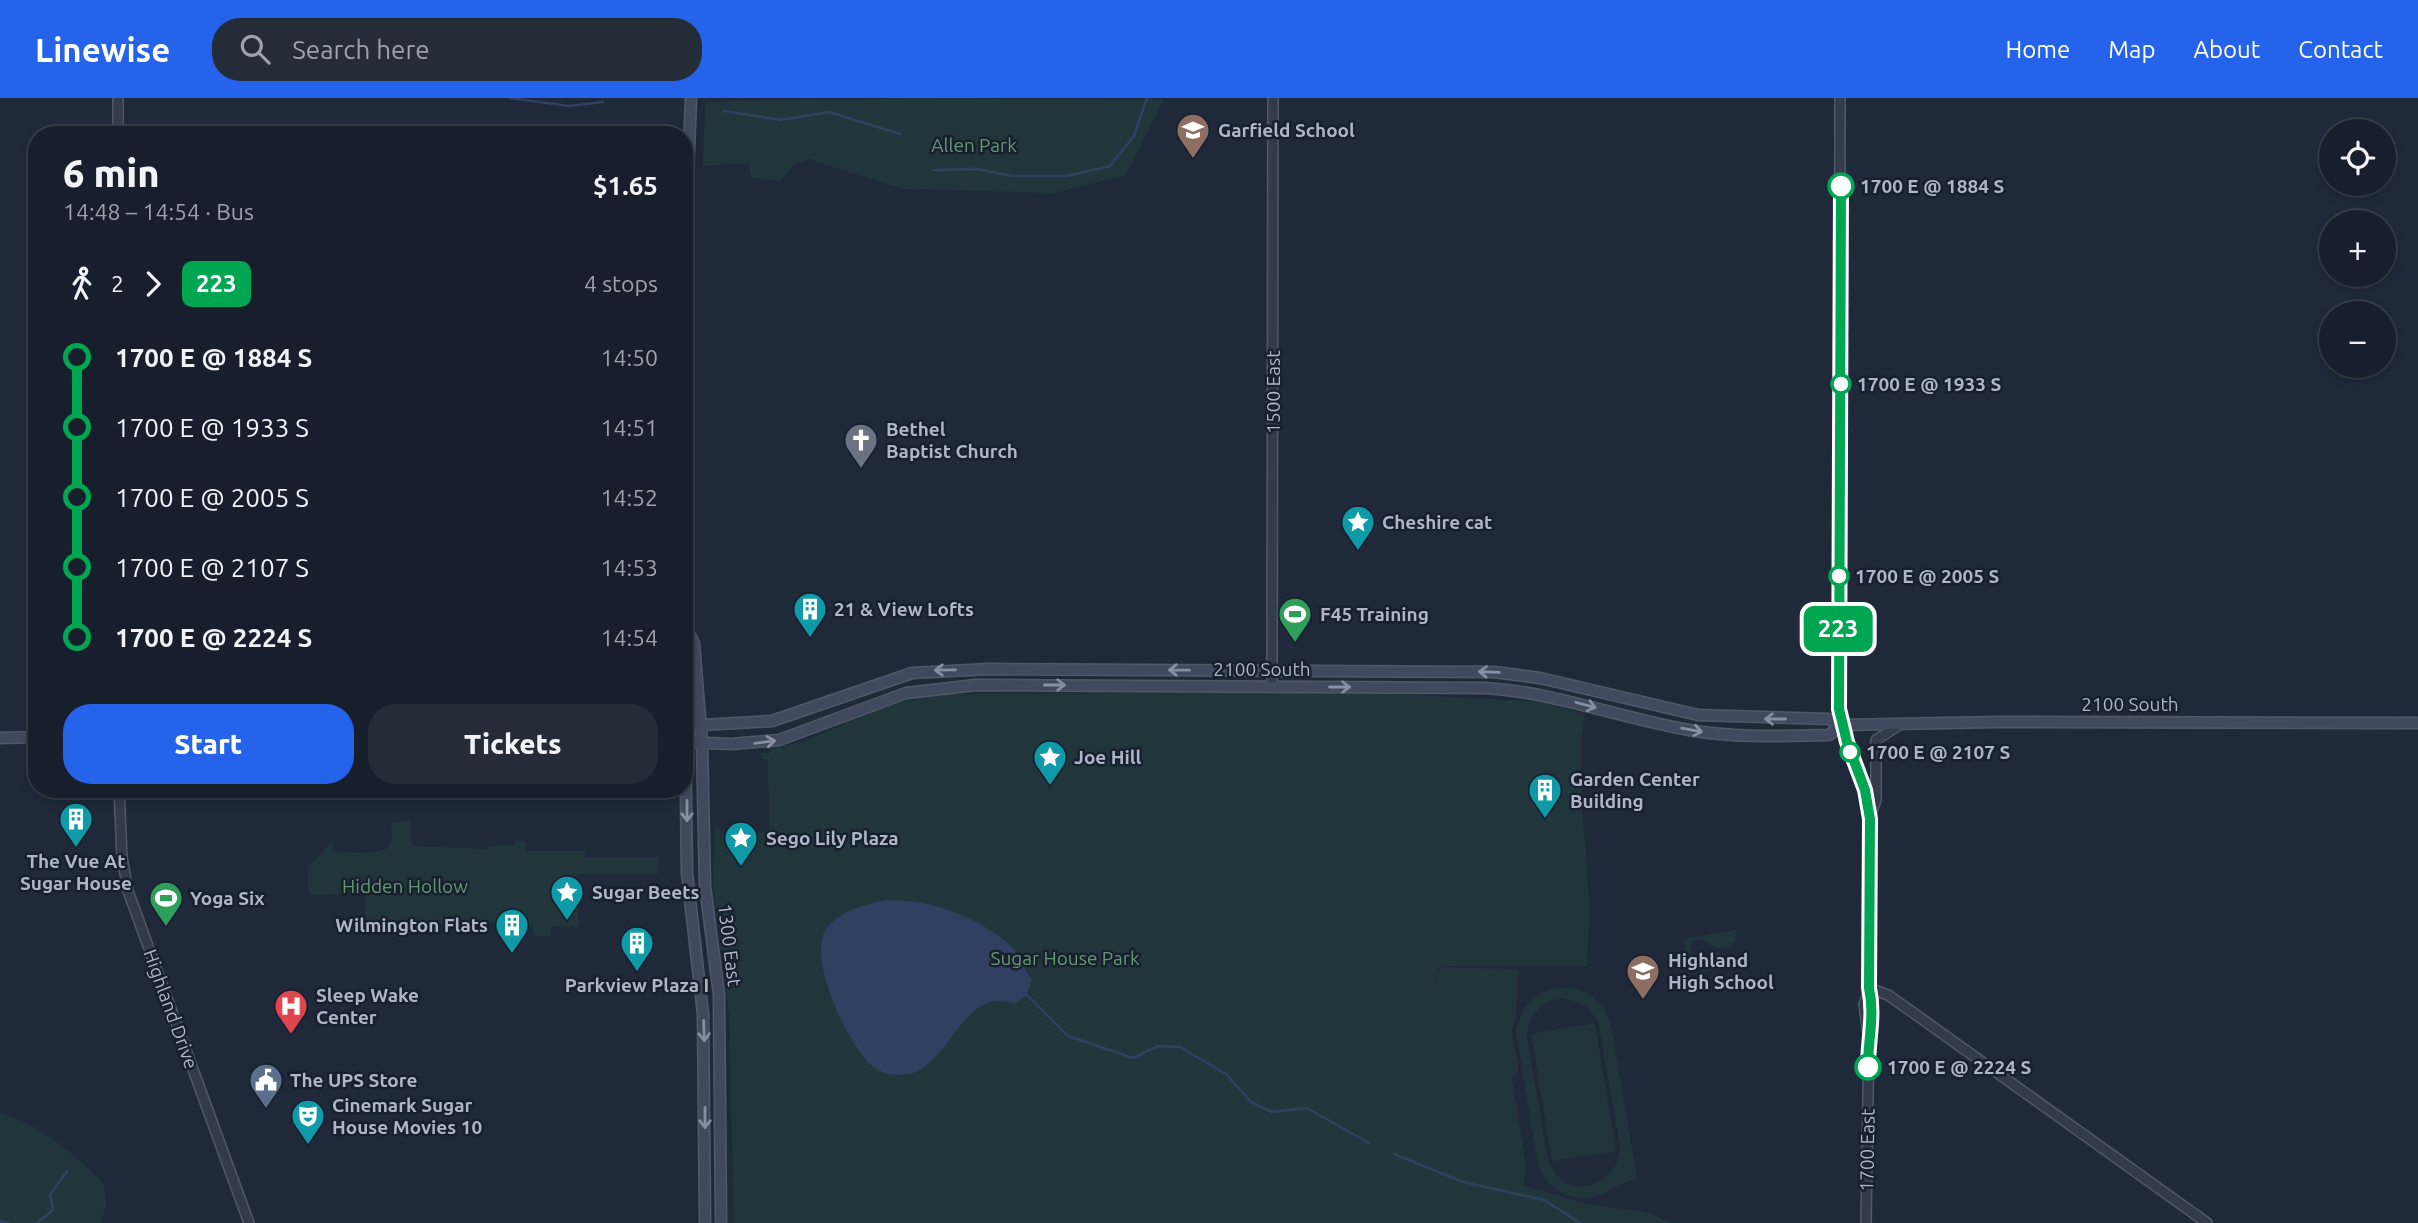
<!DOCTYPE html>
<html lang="en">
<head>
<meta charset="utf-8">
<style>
  body { margin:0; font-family:Ubuntu,sans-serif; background:#242c38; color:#f1f3f6; height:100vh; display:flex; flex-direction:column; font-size:26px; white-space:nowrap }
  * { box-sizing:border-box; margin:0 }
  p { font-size:23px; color:#9ea2a9 }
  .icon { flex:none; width:38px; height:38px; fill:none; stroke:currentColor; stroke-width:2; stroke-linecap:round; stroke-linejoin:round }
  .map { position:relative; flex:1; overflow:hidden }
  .sheet { position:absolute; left:28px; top:28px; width:665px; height:672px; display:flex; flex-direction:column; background:#171f2c; border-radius:28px; box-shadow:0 4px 10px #0003,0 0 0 2px #363d48 }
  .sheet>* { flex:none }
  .badge { padding:0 14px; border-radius:10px; font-size:24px; line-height:46px }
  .fabs { position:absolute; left:2319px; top:21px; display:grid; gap:14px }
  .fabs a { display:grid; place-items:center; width:77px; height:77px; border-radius:50%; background:#171f2c; box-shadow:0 4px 10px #0003,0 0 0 2px #363d48; font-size:35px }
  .map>.badge { position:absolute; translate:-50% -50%; box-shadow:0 0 0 4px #fff }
  .legs { display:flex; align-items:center; gap:10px; height:77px; padding:0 35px; font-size:23px }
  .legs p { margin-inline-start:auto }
  .overview { display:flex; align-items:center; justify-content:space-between; height:119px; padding:0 35px }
  h1 { font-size:38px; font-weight:800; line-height:52px }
  .cta { display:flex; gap:14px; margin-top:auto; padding:14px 35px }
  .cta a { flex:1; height:80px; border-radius:28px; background:#2563eb; color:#fff; font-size:28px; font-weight:800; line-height:80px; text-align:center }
  .cta a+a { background:#242c38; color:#f1f3f6 }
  ul { padding:0 35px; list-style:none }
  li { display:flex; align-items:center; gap:24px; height:70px; font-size:26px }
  li i { display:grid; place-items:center; width:10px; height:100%; margin:0 9px; background:currentColor }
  li i::after { content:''; width:18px; height:18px; margin:-9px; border:5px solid; border-radius:50%; background:#171f2c }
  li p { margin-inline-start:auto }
  li:first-child i { background:linear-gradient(#0000 50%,currentColor 0) }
  li:last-child i { background:linear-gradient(currentColor 50%,#0000 0) }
  header { display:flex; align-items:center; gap:42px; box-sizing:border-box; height:98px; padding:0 35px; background:#2563eb; color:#fff }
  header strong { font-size:33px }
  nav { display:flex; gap:38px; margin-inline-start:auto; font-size:24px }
  .search { width:490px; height:63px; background:#242c38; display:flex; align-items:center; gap:18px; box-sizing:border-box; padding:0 24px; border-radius:28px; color:#9ea2a9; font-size:26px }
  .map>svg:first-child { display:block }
  .green { fill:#21363b; fill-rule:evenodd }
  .water { fill:#2f4061 }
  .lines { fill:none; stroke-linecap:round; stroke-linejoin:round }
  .stream { stroke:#2f4061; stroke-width:2.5 }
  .tertiary-casing { stroke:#505868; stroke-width:12 }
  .secondary-casing { stroke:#505868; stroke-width:13 }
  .tertiary { stroke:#333b4a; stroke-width:9 }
  .secondary { stroke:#40495e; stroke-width:10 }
  .oneway { stroke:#878fa2 }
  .line-1-casing { stroke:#fff; stroke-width:16 }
  .line-1 { stroke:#00a651; stroke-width:10 }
  .stop-1-dot { fill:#fff; stroke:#00a651; stroke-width:3.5 }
  .labels { text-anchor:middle; stroke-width:5; stroke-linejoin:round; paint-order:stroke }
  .poi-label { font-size:19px; font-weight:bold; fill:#adb5c7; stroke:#18202f; text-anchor:start }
  .park-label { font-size:19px; fill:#629973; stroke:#18202f }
  .stop-label { font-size:19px; font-weight:bold; fill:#adb5c7; stroke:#18202f; text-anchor:start }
  .street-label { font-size:19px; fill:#adb5c7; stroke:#18202f }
</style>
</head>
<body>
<header>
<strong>Linewise</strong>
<div class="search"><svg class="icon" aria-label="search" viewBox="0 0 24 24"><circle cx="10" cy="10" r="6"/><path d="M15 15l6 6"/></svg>Search here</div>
<nav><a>Home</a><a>Map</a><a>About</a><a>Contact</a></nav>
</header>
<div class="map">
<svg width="2418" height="1125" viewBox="0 0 2418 1125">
  <rect width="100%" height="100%" fill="#1f293a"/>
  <g class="green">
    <polygon points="906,0 1164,1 1126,77 1054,95 902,91 809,61 794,67 780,83 751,80 749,65 703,68 705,4"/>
    <path d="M1207,594H1362L1542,604L1585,616C1575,673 1585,730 1588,787C1590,814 1588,841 1587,868H1439L1434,893L1440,869L1518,871L1516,917L1512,932L1519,972L1512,980L1526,1068L1523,1087L1583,1105L1649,1115L1673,1125H734L729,917L713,790L715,730L720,731L721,735L736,736V731H743L742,738L769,733L768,662L761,660V655H770L771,650L806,643L865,616L902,604L943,596Z"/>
    <polygon points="410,723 412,748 488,751 488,748 514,747 515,743 526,743 526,753 585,753 585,759 658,759 658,776 577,776 578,829 551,828 551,838 534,838 533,828 495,825 429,827 425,834 419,834 417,828 366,829 365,796 313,797 308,791 308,769 333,743 333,753 369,755 387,751 392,740 391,724"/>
    <path d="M1736,832L1735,844C1722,855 1714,848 1702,841L1693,843L1690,851L1697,872L1690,874L1684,841Z"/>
    <polygon points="1716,854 1732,860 1738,867 1700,875 1704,863"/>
    <path d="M1557,890C1583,888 1603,901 1611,927L1637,1081C1620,1084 1617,1090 1602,1096C1575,1108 1548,1093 1538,1067L1516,934C1520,910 1534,895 1557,890ZM1564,900L1587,908L1598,923L1620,1048C1621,1086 1569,1106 1551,1068C1545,1055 1544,1039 1542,1026C1537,997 1532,968 1527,940C1527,918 1541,902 1564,900Z"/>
    <polygon points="1595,925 1616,1053 1552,1063 1531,936"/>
    <path d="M0,1015C42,1027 73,1056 104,1086L106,1106L101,1125H0Z"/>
  </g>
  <path class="water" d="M885,802C931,801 978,818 1012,849C1022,859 1022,871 1032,881L1027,897L1014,906C959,885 950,979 899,977C888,977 878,974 870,966C848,946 808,861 825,833C837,813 864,807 885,802Z"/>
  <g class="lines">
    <g class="stream">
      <polyline points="510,0 569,8 603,4"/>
      <polyline points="724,13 781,22 829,14 900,36"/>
      <polyline points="933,72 977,71 1012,78 1067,78 1110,68 1134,38 1147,0"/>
      <polyline points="1027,897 1068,938 1133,960 1158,948 1180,949 1226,976 1251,1004 1272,1014 1307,1010 1369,1045"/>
      <polyline points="1394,1056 1463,1084 1544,1102 1580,1125"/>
      <polyline points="0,1123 8,1125"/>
      <polyline points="37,1125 53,1112 50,1097 67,1073"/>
    </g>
    <defs>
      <g id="tertiary">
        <polyline points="1840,0 1839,611 1847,644 1865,692 1870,721 1869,890 1873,915 1869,937 1866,1125"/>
        <polyline points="118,37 118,0"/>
        <polyline points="1272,588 1273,0"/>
        <polyline points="119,691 122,759 128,793 249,1125"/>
        <polyline points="1871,716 1876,702 1876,642 1901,626"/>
        <polyline points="1869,890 1888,897 1922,921 2207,1125"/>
        <polyline points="1868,936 1864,907 1869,892"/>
      </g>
      <g id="secondary">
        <polyline points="688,534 694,545 702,645 705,788 719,897 721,1125"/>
        <polyline points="687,538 686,129 691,0"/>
        <polyline points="684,550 687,775 703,916 705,1125"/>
        <polyline points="684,628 772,623 912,575 989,571 1494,574 1540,580 1698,617 1828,621 1842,627 1998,624 2418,625"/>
        <polyline points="0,640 37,639"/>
        <path d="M684,644L731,646L779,642L906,595L976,587L1484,590C1555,594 1620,620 1689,632C1735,640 1782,638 1829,637L1842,627"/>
      </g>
    </defs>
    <use href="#tertiary" class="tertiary-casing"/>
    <use href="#secondary" class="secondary-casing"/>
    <use href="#tertiary" class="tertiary"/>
    <use href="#secondary" class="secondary"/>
  </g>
  <defs><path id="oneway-shaft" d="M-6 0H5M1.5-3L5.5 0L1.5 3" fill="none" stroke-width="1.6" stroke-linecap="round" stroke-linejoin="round" transform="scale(1.75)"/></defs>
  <g class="oneway">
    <use href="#oneway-shaft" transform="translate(945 572) rotate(179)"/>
    <use href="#oneway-shaft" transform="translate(1179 572) rotate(-179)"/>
    <use href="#oneway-shaft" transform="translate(1489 574) rotate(-178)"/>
    <use href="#oneway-shaft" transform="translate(1055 587)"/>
    <use href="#oneway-shaft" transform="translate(1340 589)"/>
    <use href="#oneway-shaft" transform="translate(1586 607) rotate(15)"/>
    <use href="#oneway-shaft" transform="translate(1775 621) rotate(180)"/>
    <use href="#oneway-shaft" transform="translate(1692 632) rotate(10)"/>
    <use href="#oneway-shaft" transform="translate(765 644) rotate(-7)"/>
    <use href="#oneway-shaft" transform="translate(687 713) rotate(90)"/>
    <use href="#oneway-shaft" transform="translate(704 933) rotate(88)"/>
    <use href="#oneway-shaft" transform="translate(705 1020) rotate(90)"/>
  </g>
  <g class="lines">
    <defs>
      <path id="line-1" d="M1841,88L1839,611L1847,644L1865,692L1870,721L1869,890C1875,917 1868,941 1868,969"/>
    </defs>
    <use href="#line-1" class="line-1-casing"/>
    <use href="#line-1" class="line-1"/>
  </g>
  <defs>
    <symbol id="school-pin" viewBox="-11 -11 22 30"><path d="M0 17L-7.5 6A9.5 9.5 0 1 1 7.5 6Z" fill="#8d6e63" stroke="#18202f"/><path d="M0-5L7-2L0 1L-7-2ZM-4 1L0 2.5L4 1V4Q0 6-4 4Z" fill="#fff"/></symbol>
    <symbol id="church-pin" viewBox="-11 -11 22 30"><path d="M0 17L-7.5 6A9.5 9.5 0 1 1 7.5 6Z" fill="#6b7280" stroke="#18202f"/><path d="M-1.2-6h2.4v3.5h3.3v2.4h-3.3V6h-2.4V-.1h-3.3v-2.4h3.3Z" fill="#fff"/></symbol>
    <symbol id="sight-pin" viewBox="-11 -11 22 30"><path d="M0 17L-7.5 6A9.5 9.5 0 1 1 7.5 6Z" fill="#0f9aa8" stroke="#18202f"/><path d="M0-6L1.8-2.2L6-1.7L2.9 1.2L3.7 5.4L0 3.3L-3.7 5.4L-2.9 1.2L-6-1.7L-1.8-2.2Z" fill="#fff"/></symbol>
    <symbol id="building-pin" viewBox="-11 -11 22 30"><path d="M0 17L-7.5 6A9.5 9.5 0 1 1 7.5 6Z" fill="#0f9aa8" stroke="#18202f"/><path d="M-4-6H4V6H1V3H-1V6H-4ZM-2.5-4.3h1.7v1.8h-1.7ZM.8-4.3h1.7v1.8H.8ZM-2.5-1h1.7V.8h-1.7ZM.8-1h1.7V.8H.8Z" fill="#fff"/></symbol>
    <symbol id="stadium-pin" viewBox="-11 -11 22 30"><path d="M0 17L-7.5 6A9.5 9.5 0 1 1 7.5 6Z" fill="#2e9e5b" stroke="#18202f"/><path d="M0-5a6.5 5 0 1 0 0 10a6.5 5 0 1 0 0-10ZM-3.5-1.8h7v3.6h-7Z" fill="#fff"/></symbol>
    <symbol id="hospital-pin" viewBox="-11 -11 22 30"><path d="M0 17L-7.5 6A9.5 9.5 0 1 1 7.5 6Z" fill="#e0444e" stroke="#18202f"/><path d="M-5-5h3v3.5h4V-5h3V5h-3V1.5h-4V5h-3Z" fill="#fff"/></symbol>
    <symbol id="civic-pin" viewBox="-11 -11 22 30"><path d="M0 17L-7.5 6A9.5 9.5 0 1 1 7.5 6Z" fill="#5c6f8a" stroke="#18202f"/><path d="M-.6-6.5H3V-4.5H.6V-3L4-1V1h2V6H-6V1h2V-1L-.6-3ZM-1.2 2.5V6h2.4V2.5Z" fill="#fff"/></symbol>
    <symbol id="theatre-pin" viewBox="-11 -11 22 30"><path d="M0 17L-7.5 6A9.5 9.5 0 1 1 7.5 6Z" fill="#0f9aa8" stroke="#18202f"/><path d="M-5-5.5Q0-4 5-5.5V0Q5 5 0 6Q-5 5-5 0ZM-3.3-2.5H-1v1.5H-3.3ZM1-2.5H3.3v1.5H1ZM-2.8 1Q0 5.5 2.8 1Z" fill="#fff"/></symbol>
  </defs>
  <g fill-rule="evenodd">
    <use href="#school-pin" x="1174" y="13" width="38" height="52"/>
    <use href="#church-pin" x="842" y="323" width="38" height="52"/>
    <use href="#sight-pin" x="1339" y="405" width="38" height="52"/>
    <use href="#building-pin" x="791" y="492" width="38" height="52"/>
    <use href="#stadium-pin" x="1276" y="497" width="38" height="52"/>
    <use href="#sight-pin" x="1031" y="640" width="38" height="52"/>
    <use href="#building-pin" x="1526" y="673" width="38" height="52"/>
    <use href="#building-pin" x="57" y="702" width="38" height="52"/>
    <use href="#sight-pin" x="722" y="721" width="38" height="52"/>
    <use href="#sight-pin" x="548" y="775" width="38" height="52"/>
    <use href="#stadium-pin" x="147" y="781" width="38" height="52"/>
    <use href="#building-pin" x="493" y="808" width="38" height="52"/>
    <use href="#building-pin" x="618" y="826" width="38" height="52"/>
    <use href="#school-pin" x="1624" y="854" width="38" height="52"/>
    <use href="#hospital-pin" x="272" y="889" width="38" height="52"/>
    <use href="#civic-pin" x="247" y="963" width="38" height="52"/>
    <use href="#theatre-pin" x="289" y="999" width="38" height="52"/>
  </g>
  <g class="stop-1-dot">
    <circle cx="1841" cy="88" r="12"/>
    <circle cx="1841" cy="286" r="9"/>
    <circle cx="1839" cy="478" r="9"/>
    <circle cx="1850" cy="654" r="9"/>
    <circle cx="1868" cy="969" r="12"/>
  </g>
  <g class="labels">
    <g class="poi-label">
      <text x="1218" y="39">Garfield School</text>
      <text x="886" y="338">Bethel<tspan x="886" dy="22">Baptist Church</tspan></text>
      <text x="1382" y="431">Cheshire cat</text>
      <text x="834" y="518">21 &amp; View Lofts</text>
      <text x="1320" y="523">F45 Training</text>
      <text x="1074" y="666">Joe Hill</text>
      <text x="1570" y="688">Garden Center<tspan x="1570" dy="22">Building</tspan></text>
      <text x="766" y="747">Sego Lily Plaza</text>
      <text x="76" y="770" text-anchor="middle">The Vue At<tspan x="76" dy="22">Sugar House</tspan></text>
      <text x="592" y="801">Sugar Beets</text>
      <text x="190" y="807">Yoga Six</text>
      <text x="488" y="834" text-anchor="end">Wilmington Flats</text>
      <text x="1668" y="869">Highland<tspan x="1668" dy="22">High School</tspan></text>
      <text x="637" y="894" text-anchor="middle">Parkview Plaza I</text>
      <text x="316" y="904">Sleep Wake<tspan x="316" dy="22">Center</tspan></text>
      <text x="290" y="989">The UPS Store</text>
      <text x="332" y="1014">Cinemark Sugar<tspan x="332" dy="22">House Movies 10</tspan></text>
    </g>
    <g class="park-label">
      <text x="974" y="54">Allen Park</text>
      <text x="405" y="795">Hidden Hollow</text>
      <text x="1065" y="867">Sugar House Park</text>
    </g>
    <g class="stop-label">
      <text x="1860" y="95">1700 E @ 1884 S</text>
      <text x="1857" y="293">1700 E @ 1933 S</text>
      <text x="1855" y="485">1700 E @ 2005 S</text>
      <text x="1866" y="661">1700 E @ 2107 S</text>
      <text x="1887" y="976">1700 E @ 2224 S</text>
    </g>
    <g class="street-label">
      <text transform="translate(1273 294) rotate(-90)" y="7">1500 East</text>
      <text x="1262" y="578">2100 South</text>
      <text x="2130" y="613">2100 South</text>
      <text transform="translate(730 847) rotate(83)" y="7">1300 East</text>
      <text transform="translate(171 911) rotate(70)" y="7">Highland Drive</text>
      <text transform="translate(1867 1052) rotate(-89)" y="7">1700 East</text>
    </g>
  </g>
</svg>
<div class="fabs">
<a><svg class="icon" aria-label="locate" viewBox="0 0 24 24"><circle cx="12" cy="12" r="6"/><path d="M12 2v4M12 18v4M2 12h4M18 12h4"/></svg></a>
<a>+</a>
<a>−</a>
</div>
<b class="badge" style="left:1838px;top:531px;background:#00a651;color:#fff">223</b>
<section class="sheet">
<div class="overview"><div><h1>6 min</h1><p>14:48 – 14:54 · Bus</p></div><b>$1.65</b></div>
<div class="legs"><svg class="icon" aria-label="walk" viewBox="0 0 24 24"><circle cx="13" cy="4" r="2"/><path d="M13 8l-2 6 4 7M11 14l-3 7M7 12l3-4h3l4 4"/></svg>2<svg class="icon" aria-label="forward" viewBox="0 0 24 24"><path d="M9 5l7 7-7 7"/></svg><b class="badge" style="background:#00a651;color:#fff">223</b><p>4 stops</p></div>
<ul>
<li><i style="color:#00a651"></i><b>1700 E @ 1884 S</b><p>14:50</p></li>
<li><i style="color:#00a651"></i><span>1700 E @ 1933 S</span><p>14:51</p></li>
<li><i style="color:#00a651"></i><span>1700 E @ 2005 S</span><p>14:52</p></li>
<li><i style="color:#00a651"></i><span>1700 E @ 2107 S</span><p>14:53</p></li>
<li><i style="color:#00a651"></i><b>1700 E @ 2224 S</b><p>14:54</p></li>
</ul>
<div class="cta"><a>Start</a><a>Tickets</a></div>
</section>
</div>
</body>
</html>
